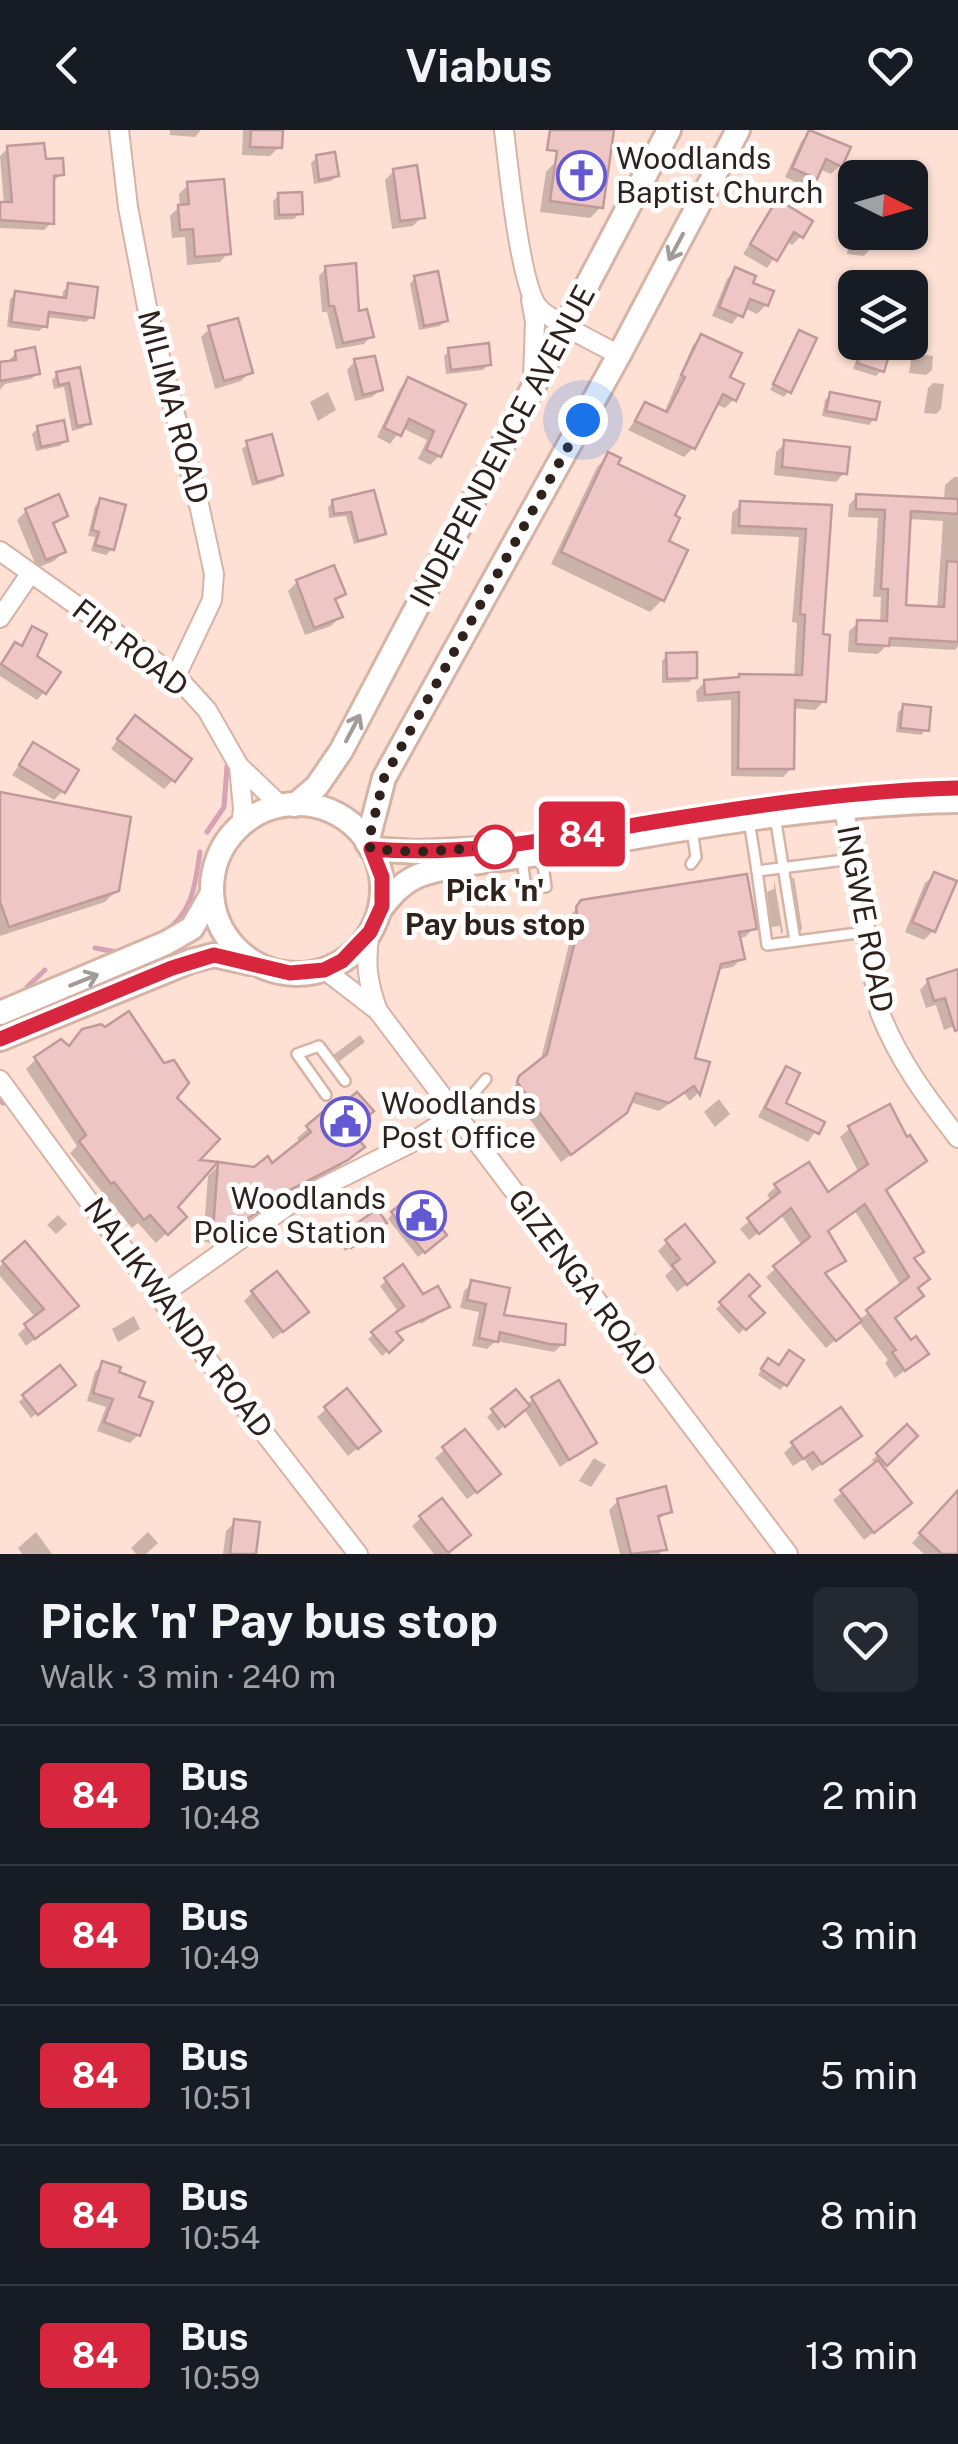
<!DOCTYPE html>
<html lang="en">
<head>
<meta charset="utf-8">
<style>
  body { margin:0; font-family:"Public Sans",sans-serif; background:#242831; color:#f1f3f6; height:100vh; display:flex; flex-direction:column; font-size:38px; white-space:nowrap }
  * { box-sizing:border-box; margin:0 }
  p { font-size:32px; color:#9ea1a6 }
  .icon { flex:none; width:55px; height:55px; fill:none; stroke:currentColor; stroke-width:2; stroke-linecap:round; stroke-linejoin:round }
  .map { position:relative; height:1424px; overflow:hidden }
  .sheet { display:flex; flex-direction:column; background:#171b24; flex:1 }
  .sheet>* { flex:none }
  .badge { padding:0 20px; border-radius:8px; font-size:35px; line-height:65px }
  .needle { width:65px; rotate:95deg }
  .fabs { position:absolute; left:838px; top:30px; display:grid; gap:20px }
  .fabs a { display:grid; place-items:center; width:90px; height:90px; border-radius:15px; background:#171b24; box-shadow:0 2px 8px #0004; font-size:50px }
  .you { position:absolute; width:50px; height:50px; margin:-25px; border:8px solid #fff; border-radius:50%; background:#1a73e8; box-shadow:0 0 0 15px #1a73e833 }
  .map>.badge { position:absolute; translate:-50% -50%; box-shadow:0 0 0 5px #fff }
  .round { display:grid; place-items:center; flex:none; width:105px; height:105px; border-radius:15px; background:#242831 }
  .summary { display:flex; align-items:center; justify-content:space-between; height:170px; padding:0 40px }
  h1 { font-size:48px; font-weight:700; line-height:75px }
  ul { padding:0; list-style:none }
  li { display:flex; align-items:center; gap:30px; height:140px; padding:0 40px; border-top:2px solid #363941 }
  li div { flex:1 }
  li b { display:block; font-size:38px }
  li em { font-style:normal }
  li .badge { min-width:110px; font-weight:700; text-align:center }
  header { display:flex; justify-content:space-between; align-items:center; height:130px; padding:0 40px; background:#171b24; font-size:45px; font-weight:700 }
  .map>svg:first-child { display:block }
  .shadow { fill:#0003; fill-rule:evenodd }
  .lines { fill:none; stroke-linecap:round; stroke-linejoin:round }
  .stream { stroke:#d7a1b6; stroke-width:5 }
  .building { fill:#eec6c6; stroke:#c09a9a; stroke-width:2.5 }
  .lane-casing { stroke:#d6b3a5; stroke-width:14 }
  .street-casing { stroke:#d6b3a5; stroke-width:22 }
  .secondary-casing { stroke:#d6b3a5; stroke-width:28 }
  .lane { stroke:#fff; stroke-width:9 }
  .street { stroke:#fff; stroke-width:18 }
  .secondary { stroke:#fff; stroke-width:22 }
  .oneway { stroke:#a19c99 }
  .line-casing { stroke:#fff; stroke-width:22 }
  .line { stroke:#d7263d; stroke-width:15 }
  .walk { stroke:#2f221d; stroke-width:10; stroke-dasharray:0 18 }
  .stop-dot { fill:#fff; stroke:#d7263d; stroke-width:5 }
  .labels { text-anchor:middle; stroke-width:10; stroke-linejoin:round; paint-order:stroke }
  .poi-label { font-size:30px; fill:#2f221d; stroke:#fff; text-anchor:start }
  .street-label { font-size:30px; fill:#2f221d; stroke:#fff }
  .stop-label { font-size:30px; font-weight:bold; fill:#2f221d; stroke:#fff }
</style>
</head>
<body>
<header><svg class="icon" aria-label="back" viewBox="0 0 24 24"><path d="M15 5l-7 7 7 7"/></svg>Viabus<svg class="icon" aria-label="heart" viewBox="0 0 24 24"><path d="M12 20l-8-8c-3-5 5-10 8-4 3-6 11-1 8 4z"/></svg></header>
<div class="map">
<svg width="958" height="1424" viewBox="0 0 958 1424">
  <rect width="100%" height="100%" fill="#fee0d5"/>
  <g class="shadow">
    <polygon points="170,0 201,0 195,7 170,5"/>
    <polygon points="243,0 280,0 279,17 270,26 242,25"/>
    <polygon points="565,0 611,0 601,77 590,88 540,82 546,42 557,30"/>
    <polygon points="811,1 840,35 831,44 819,39 806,57 785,47 802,10"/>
    <polygon points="8,18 43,32 61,44 53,52 51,93 44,100 0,98 0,74 4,74 0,26"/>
    <polygon points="317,27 337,46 331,51 314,54 311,33"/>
    <polygon points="394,41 422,87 413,96 392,99 385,50"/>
    <polygon points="188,55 228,123 220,132 187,135 185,107 172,108 170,86 180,76 179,64"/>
    <polygon points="279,65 300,83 294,89 274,90 273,71"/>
    <polygon points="777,72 801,106 792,115 786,111 767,138 743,124"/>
    <polygon points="855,94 855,102 871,102 869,120 864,126 847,124 851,98"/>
    <polygon points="326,138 371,206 364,214 336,219 327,182 322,182 319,146"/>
    <polygon points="736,140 766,175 757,184 744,178 732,194 712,186 727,149"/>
    <polygon points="415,148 446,190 440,196 419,200 410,154"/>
    <polygon points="69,156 91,187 86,192 46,187 45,196 39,201 7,197 10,169 16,163 62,170 63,161"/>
    <polygon points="210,198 250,242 241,251 215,259 201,207"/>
    <polygon points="799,203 789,261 784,267 770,260"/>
    <polygon points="702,206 727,248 734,269 725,278 715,274 693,318 684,327 628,300 646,275 664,283 693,215"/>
    <polygon points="862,212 891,212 881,241 876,246 853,239"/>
    <polygon points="450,220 489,234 483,240 446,244 444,226"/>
    <polygon points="16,223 37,244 31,249 5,254 0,260 0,235 11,233 10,229"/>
    <polygon points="917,224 933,226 932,240 926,245 909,243 911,230"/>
    <polygon points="355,231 381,259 372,267 355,271 347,240"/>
    <polygon points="78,240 88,293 83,298 72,301 64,257 54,259 52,250 57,244"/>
    <polygon points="408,250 462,275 439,326 430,335 418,329 427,310 402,298 390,314 377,307 400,259"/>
    <polygon points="933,253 944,254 941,279 936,284 924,283 928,258"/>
    <polygon points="328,262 336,280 318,291 310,272"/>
    <polygon points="831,265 874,289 869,295 822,286 825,270"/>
    <polygon points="38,298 65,310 60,316 36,321 32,304"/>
    <polygon points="785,313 844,343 836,352 774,345 776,322"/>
    <polygon points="248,314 280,345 275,350 252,356 242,319"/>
    <polygon points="609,325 615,335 672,386 666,412 662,470 650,482 551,434 597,337"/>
    <path d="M954,347H958V516L955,520L886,516L878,524L848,522L849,501L858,493L880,494L881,467H873L878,388L848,387L849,375L857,366L944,371L945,355ZM908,389L943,391L937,479L903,478Z"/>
    <polygon points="372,363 383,403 378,408 354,414 346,386 329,388 328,377 333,372"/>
    <polygon points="101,371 112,419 106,425 91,421 95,407 88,406 95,376"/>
    <polygon points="741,374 830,377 820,507 824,571 815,580 792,578 792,638 783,647 731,646 731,570 697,572 696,561 705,552 794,547 797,493 792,492 799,407 731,404 732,383"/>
    <polygon points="26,381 65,386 52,397 63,422 54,431 37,438 17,390"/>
    <polygon points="297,452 343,464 334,472 340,487 331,496 305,505 288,461"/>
    <polygon points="32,499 33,527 44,562 37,570 0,546 0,535 8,523 16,515 19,517"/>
    <polygon points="667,525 695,547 689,552 662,553 662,531"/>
    <polygon points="904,577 926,599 921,605 896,602 898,582"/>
    <polygon points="126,598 173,650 164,659 111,619"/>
    <polygon points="33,616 63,661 54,670 12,645"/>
    <polygon points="0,665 117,760 105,772 0,806"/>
    <polygon points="934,745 933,801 924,810 905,802 925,753"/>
    <polygon points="794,747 802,799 800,801 792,749"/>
    <polygon points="774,750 783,802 781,804 780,796 771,797 767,762 774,759"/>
    <polygon points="582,773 754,798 745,807 738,808 742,828 733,837 716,840 692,929 707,933 698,963 690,971 684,963 659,981 630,972 615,992 561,1032 510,962 521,947 540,933 571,806 568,788"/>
    <polygon points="958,842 958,901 955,896 944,900 936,875 926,878 920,860 928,851"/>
    <polygon points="360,905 365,912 337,933 332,926"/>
    <polygon points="68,918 174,968 195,1032 175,1077 184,1087 156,1113 138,1093 132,1098 70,1023 77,1016 26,939 36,929"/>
    <polygon points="786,939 782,974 821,993 808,1012 758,987 778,948"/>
    <polygon points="719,969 730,984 715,997 704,982"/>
    <path d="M888,977L884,1061L921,1122L913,1130L916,1159L892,1189L910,1213L926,1224L895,1248L885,1233L888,1230L858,1191L826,1218L766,1147L802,1116L781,1085L749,1110L740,1099L772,1072L767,1065L776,1056L827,1066L859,1043L840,1007L849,999ZM855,1081L901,1156L858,1191L823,1145L843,1130L826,1102Z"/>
    <polygon points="331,979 348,1001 351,1027 335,1040 273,1072 213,1114 203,1111 208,1046 219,1035 255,1040 272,1037 301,1013 297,1008"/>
    <polygon points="393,1083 438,1110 418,1127 388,1089"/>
    <polygon points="58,1085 67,1094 56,1104 47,1095"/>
    <polygon points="378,1098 345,1121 338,1111 343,1106"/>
    <polygon points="667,1112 703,1141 677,1162 665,1146 672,1139 658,1121"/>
    <polygon points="24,1115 67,1184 26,1216 18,1204 36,1188 0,1146 0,1136"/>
    <polygon points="402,1138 423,1167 447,1177 421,1194 419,1190 394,1204 400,1210 382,1226 368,1209 399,1183 380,1156"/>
    <polygon points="749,1148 746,1166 761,1182 739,1204 716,1179"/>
    <polygon points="472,1153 501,1187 563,1214 554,1222 496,1211 487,1219 472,1216 479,1182 460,1178 464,1161"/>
    <polygon points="252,1163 297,1191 273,1209 244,1171"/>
    <polygon points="134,1186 140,1199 118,1212 112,1199"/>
    <polygon points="103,1234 116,1244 136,1268 138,1305 130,1313 97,1301 106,1277 87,1271 95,1242"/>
    <polygon points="763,1237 785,1255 780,1260 758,1245"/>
    <polygon points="67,1260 31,1288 19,1272 24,1267"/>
    <polygon points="516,1262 526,1275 533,1269 594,1313 560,1337 524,1279 498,1301 487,1287"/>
    <polygon points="326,1279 369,1309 348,1326 317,1287"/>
    <polygon points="907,1298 915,1306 882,1338 900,1382 864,1410 833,1370 876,1335 872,1330"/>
    <polygon points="465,1302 489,1353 467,1369 435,1328"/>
    <polygon points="793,1314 850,1315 812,1341 804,1329 793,1336 784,1323"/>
    <polygon points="594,1328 606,1335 591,1357 579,1351"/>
    <polygon points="958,1363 958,1424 924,1424 912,1413"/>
    <polygon points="618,1371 670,1381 656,1391 664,1419 659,1424 620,1424 609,1380"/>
    <polygon points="421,1388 459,1413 445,1424 434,1424 412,1396"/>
    <polygon points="235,1392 253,1424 223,1424 226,1401"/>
    <polygon points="36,1402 52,1424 22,1424 18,1418"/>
    <polygon points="148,1402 158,1413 146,1424 136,1424 131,1418"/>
  </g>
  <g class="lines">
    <g class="stream">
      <polyline points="207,702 224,677 227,636"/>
      <path d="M164,802C193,783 195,755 200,722"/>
      <polyline points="95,818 117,822"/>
      <polyline points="27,857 45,840"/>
      <polyline points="0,971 3,973"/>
    </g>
  </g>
  <g class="building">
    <polygon points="251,0 283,0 282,18 250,17"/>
    <polygon points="550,0 614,0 603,78 550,71 557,21 547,20"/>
    <polygon points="809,0 851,17 842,37 826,29 817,49 792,38"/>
    <polygon points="44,13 46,29 63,28 64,45 54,46 54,94 0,90 0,72 12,72 7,16"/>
    <polygon points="335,22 339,46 319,50 316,25"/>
    <polygon points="417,35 425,88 400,91 393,39"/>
    <polygon points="224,49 231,124 195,127 193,99 180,100 178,75 189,74 187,52"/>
    <polygon points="302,62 303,84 279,85 278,63"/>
    <polygon points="777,69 813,91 803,108 794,102 777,131 750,114"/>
    <polygon points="356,133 359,181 367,179 374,207 343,213 334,176 329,176 325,136"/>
    <polygon points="735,137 756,146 753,153 774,161 768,176 750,169 743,187 719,177"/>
    <polygon points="438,141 448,191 424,196 414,146"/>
    <polygon points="68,153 98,157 94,188 49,182 47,197 11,192 15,161 66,168"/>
    <polygon points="238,188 253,243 224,251 208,196"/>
    <polygon points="799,200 817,208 791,263 773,254"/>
    <polygon points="701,204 742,223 730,247 744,254 736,271 723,264 695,319 635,291 645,272 667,282 685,247 681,245"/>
    <polygon points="864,212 893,212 884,242 857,233"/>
    <polygon points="489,213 491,235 451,240 448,218"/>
    <polygon points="35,217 40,244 0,251 0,232 16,230 15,221"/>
    <polygon points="375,226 383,260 363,265 354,229"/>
    <polygon points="80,237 91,294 77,296 69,253 59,255 56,242"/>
    <polygon points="408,247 466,274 441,327 426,320 434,301 409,289 401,306 384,298"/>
    <polygon points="830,262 880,272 876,290 826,281"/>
    <polygon points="64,290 68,311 41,317 37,296"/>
    <polygon points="272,304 283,345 257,352 246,311"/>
    <polygon points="784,310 850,317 847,344 782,337"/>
    <polygon points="608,322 621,328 618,334 685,366 675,385 680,388 669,411 688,420 664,471 561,422"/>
    <polygon points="374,360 386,404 358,411 351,382 334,384 332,370"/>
    <polygon points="59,364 68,386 53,393 66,422 46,430 25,379"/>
    <polygon points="856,364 958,369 958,384 911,381 906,475 944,477 947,431 958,432 958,512 890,508 889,516 856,514 857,490 887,491 888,459 881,459 885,380 856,379"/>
    <polygon points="100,368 126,375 114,420 95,415 99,402 92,400"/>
    <polygon points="740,371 832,375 823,504 830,505 826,572 795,570 794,639 738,639 739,562 705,565 704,550 739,547 739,544 802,545 805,485 800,484 806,399 739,396"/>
    <polygon points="334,435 346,464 335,469 343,487 314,498 296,450"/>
    <polygon points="32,496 47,504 37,526 61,542 46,564 1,534 15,512 22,516"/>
    <polygon points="697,522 697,548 667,549 666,523"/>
    <polygon points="903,574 931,577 929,601 900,598"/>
    <polygon points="135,585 192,629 175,652 117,609"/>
    <polygon points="33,612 79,640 65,663 19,635"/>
    <polygon points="0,662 131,687 119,761 9,797 0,772"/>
    <polygon points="934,742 957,751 935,802 912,792"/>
    <polygon points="747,744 757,799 739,802 745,829 721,834 695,928 710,932 700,965 694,956 669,973 636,963 627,983 571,1025 517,952 519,946 547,924 579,795 576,777 581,770"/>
    <polygon points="958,839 958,900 955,901 945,868 934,871 927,849"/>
    <polygon points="129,881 164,933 174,930 189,953 177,968 220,1009 200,1030 218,1032 178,1077 187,1087 168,1105 150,1085 144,1090 114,1052 111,1054 79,1011 86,1005 34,927 61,909 69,916 82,899 101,894 105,897"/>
    <polygon points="786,936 800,943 786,973 825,992 819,1004 765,978"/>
    <polygon points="357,962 374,981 351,1000 365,1017 348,1030 286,1062 226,1104 213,1101 218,1032 254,1037 268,1026 272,1033 311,1002 306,996 331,975 335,980"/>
    <polygon points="890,974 907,1007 910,1005 927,1031 886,1060 924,1122 914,1128 930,1149 918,1158 924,1166 895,1188 911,1210 916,1206 929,1224 905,1241 892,1222 896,1220 866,1180 909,1147 865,1074 828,1101 846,1131 825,1143 862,1191 836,1211 773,1136 810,1107 791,1078 759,1104 747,1088 780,1062 774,1054 809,1032 828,1062 868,1034 848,996"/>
    <polygon points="414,1063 447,1105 425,1123 391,1082"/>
    <polygon points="377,1079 387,1093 351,1118 342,1104"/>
    <polygon points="685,1094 715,1132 687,1155 672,1135 680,1129 665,1110"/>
    <polygon points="25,1111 79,1176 35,1209 24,1194 44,1179 2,1131"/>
    <polygon points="403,1134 423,1164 438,1156 450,1177 396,1202 403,1210 389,1223 371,1202 404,1176 384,1148"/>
    <polygon points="277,1141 309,1182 283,1202 251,1161"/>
    <polygon points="749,1144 760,1156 749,1166 765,1183 746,1200 719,1172"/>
    <polygon points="471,1150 510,1158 504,1185 566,1194 565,1215 549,1214 500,1202 498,1212 479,1208 486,1174 467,1170"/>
    <polygon points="789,1220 804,1230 787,1256 761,1239 768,1228 779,1235"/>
    <polygon points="102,1231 121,1237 119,1242 145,1252 139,1267 153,1272 140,1306 104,1292 113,1269 93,1263"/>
    <polygon points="60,1235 76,1255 38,1285 22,1265"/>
    <polygon points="559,1250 597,1313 569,1330 531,1267"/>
    <polygon points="347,1258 381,1301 358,1319 324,1277"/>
    <polygon points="516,1259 530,1276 505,1297 491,1279"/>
    <polygon points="841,1277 862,1306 822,1334 813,1322 803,1329 791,1312"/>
    <polygon points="907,1294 918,1306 887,1336 876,1323"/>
    <polygon points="465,1299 501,1344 477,1363 442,1317"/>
    <polygon points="878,1330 912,1373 874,1403 840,1360"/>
    <polygon points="666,1356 672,1382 658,1386 667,1420 631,1424 617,1369"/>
    <polygon points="958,1360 958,1424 942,1424 919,1403"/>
    <polygon points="442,1368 471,1405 448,1423 419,1386"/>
    <polygon points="234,1389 260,1392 256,1424 230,1424"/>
  </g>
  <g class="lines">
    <defs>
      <g id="lane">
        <polyline points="690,686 696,727 691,734"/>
        <polyline points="775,686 795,811"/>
        <polyline points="749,690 757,741"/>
        <polyline points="540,711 546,757"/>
        <polyline points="520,714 526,759"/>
        <polyline points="852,729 757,741 767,815 865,802"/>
        <polyline points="326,965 297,924 319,916 345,951"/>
        <polyline points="456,984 486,949"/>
      </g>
      <g id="street">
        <polyline points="119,0 128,77 147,177 200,379 214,444 212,470 176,546"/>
        <path d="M504,0C508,34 520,155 538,177C547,189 603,216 619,225"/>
        <polyline points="531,170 535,192 533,248"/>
        <polyline points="0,421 176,546 207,580 239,636 281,676"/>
        <polyline points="0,488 30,444"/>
        <polyline points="239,636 243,679 241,696"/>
        <path d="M842,667L880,883C899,931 927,968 958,1008"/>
        <path d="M370,802C365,832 367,852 378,881"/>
        <polyline points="325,840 378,881 788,1424"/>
        <polyline points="0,950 159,1167 358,1424"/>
        <polyline points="159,1167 293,1072 409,1014 456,984"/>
      </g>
      <g id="secondary">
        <circle cx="297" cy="759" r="85"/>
        <polyline points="295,675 317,656 341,621 669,0"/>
        <polyline points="367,713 384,648 619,225 738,0"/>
        <polyline points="371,719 417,722 482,719"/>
        <path d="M382,777C393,763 405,750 423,744C466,731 513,729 558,721C689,697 824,673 958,671"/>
        <polyline points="0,883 166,813 192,798 211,765"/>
        <polyline points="0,909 191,831 214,825 250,833"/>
      </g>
    </defs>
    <use href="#lane" class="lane-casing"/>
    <use href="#street" class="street-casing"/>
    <use href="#secondary" class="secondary-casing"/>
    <use href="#lane" class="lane"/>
    <use href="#street" class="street"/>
    <use href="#secondary" class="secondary"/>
  </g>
  <defs><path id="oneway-shaft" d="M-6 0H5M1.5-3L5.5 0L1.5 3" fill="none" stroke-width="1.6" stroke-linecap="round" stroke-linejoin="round" transform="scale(2.5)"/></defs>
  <g class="oneway">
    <use href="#oneway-shaft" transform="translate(676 117) rotate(118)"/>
    <use href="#oneway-shaft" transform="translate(353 598) rotate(-62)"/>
    <use href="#oneway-shaft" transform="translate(84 850) rotate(-22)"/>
  </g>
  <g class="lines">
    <defs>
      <path id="line" d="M0,909L172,838L214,825L290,843L324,840L342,831L370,802L382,776V747L371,719C466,727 559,708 653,692C750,676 860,660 958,658"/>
    </defs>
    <use href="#line" class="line-casing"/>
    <use href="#line" class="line"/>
    <polyline class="walk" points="495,717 416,722 371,719 368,713 384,648 583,290"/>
  </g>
  <defs>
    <symbol id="church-ring" viewBox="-11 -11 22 22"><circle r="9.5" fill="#fff" stroke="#6459d2" stroke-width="1.5"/><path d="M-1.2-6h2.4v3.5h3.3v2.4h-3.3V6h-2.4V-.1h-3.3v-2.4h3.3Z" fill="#6459d2"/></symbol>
    <symbol id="civic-ring" viewBox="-11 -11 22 22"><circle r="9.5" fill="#fff" stroke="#6459d2" stroke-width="1.5"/><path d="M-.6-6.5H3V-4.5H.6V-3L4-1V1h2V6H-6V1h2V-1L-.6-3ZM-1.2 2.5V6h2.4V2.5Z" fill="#6459d2"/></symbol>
  </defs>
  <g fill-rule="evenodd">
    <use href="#church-ring" x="554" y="18" width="55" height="55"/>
    <use href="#civic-ring" x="318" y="964" width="55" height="55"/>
    <use href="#civic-ring" x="394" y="1058" width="55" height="55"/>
  </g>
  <circle class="stop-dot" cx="495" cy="717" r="20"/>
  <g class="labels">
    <g class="poi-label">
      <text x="616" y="39">Woodlands<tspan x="616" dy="34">Baptist Church</tspan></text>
      <text x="381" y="984">Woodlands<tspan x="381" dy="34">Post Office</tspan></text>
      <text x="386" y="1079" text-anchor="end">Woodlands<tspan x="386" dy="34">Police Station</tspan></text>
    </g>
    <g class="street-label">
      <text transform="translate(173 277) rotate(75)" y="10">MILIMA ROAD</text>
      <text transform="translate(503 316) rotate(-62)" y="10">INDEPENDENCE AVENUE</text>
      <text transform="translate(130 518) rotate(38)" y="10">FIR ROAD</text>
      <text transform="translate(865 789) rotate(79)" y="10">INGWE ROAD</text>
      <text transform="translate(582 1153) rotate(53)" y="10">GIZENGA ROAD</text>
      <text transform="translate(178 1188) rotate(53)" y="10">NALIKWANDA ROAD</text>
    </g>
    <g class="stop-label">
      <text x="495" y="771">Pick 'n'<tspan x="495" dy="34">Pay bus stop</tspan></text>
    </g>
  </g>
</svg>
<div class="fabs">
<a><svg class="needle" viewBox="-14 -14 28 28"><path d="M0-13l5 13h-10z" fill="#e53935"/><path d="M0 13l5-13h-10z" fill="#9ea1a6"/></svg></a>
<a><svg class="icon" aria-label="layers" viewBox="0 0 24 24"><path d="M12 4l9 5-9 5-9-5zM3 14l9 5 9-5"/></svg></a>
</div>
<div class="you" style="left:583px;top:290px"></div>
<b class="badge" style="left:582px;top:704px;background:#d7263d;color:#fff">84</b>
</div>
<section class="sheet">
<div class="summary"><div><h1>Pick 'n' Pay bus stop</h1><p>Walk · 3 min · 240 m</p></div><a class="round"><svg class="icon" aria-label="heart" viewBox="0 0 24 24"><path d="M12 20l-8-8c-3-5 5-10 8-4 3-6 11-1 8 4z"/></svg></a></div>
<ul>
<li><span class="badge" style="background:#d7263d;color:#fff">84</span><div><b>Bus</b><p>10:48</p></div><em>2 min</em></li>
<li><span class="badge" style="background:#d7263d;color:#fff">84</span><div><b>Bus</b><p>10:49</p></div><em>3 min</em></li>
<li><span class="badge" style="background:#d7263d;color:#fff">84</span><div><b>Bus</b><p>10:51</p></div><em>5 min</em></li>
<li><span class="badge" style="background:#d7263d;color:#fff">84</span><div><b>Bus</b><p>10:54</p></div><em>8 min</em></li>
<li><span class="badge" style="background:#d7263d;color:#fff">84</span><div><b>Bus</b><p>10:59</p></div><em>13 min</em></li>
</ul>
</section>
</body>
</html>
